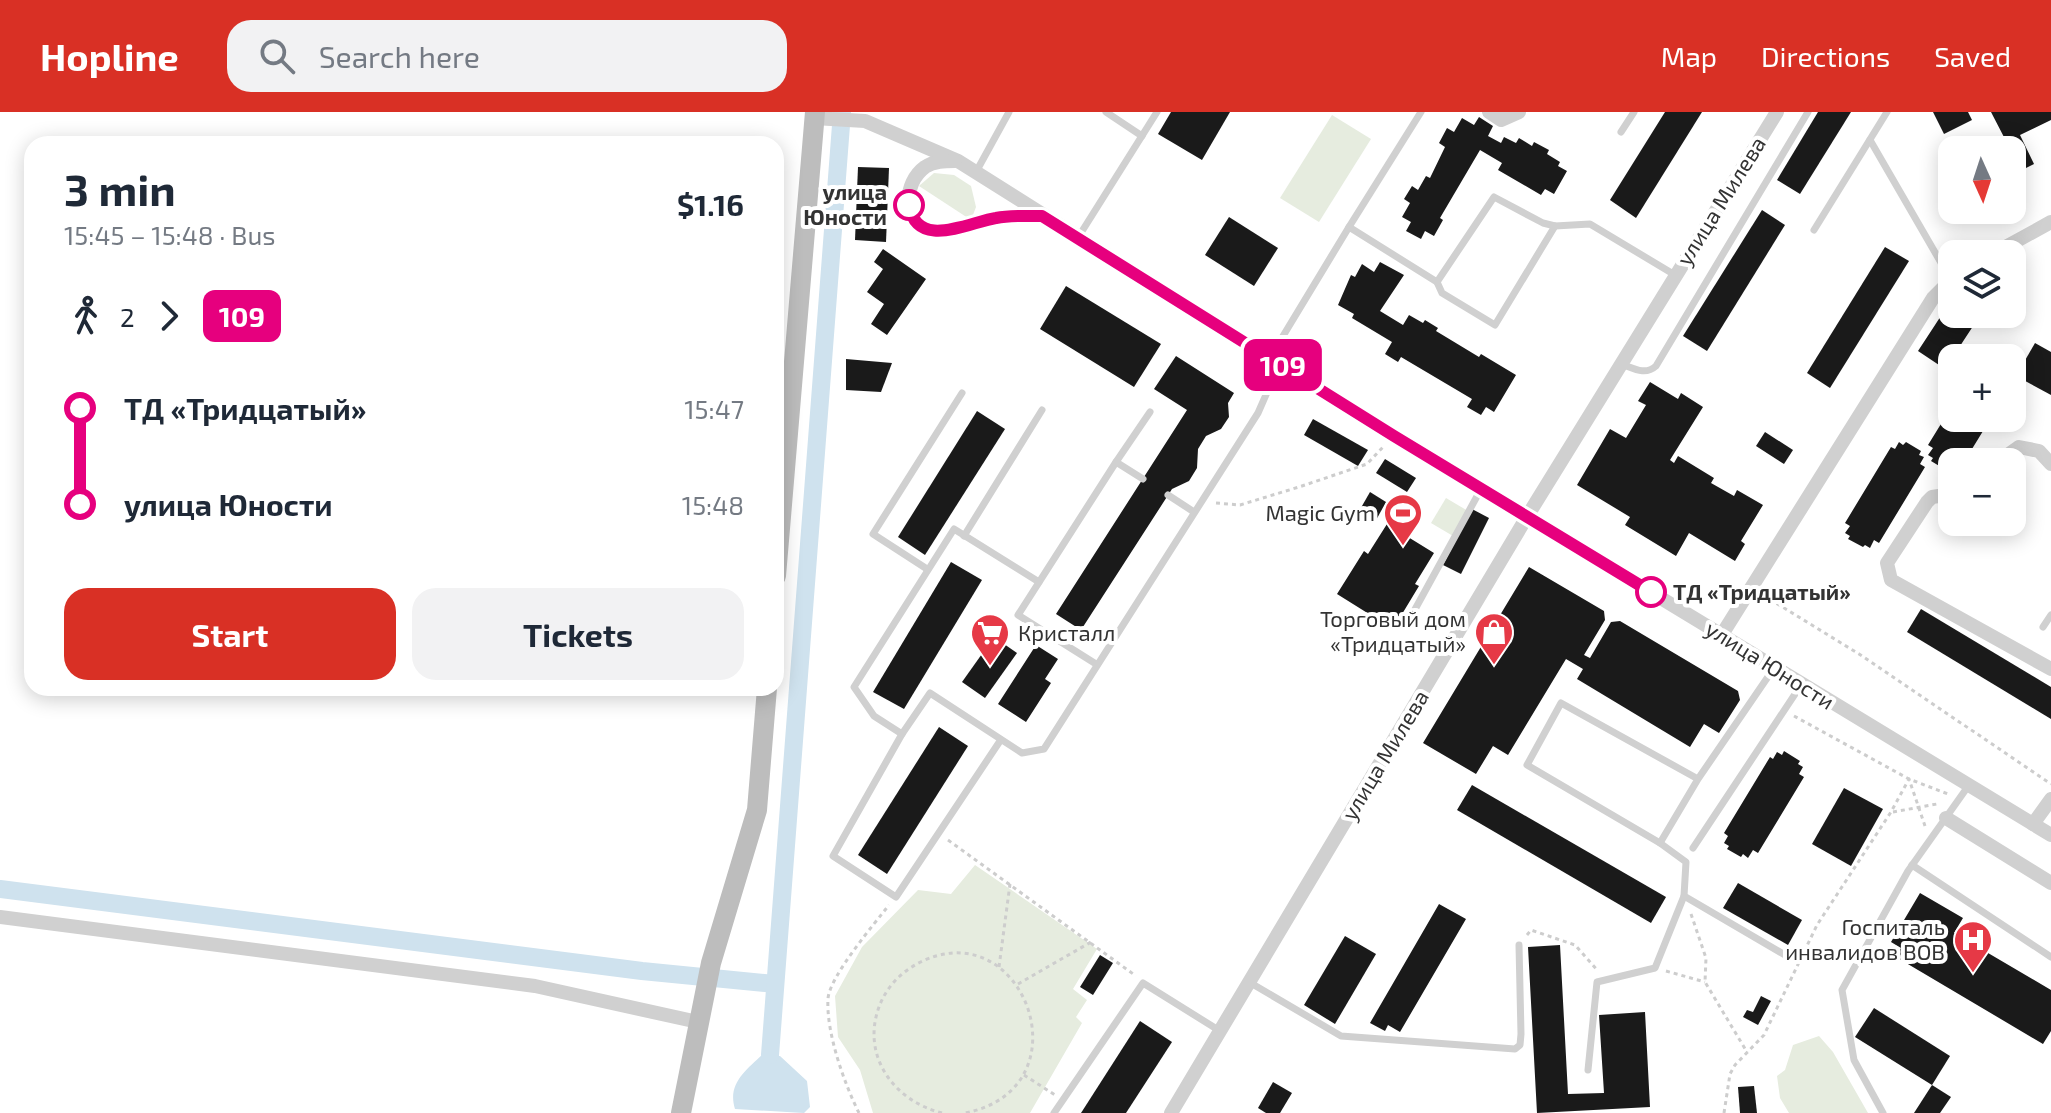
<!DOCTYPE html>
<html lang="en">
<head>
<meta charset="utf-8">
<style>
  body { margin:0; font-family:"Exo 2",sans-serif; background:#f2f2f3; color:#1f2937; height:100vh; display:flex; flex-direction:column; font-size:30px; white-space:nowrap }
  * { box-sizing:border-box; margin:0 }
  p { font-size:26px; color:#747a83 }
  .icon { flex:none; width:44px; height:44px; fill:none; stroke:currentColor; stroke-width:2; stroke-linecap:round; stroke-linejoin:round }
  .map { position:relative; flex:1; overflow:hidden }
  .side { position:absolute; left:24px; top:24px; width:760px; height:560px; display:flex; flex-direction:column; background:#fff; border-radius:24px; box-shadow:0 4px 20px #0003 }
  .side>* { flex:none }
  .badge { padding:0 16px; border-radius:12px; font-size:28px; line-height:52px }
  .needle { width:52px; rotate:177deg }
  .tools { position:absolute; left:1938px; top:24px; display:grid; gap:16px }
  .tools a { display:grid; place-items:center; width:88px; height:88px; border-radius:16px; background:#fff; box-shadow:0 4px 20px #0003; font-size:40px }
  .map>.badge { position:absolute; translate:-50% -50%; box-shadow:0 0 0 4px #fff }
  .legs { display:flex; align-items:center; gap:12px; height:88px; padding:0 40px; font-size:26px }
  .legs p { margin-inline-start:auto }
  .headline { display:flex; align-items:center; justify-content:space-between; height:136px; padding:0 40px }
  h1 { font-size:44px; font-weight:700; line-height:60px }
  .primary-button { display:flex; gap:16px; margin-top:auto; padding:16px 40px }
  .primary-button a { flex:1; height:92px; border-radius:24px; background:#d93025; color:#fff; font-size:32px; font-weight:700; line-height:92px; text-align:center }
  .primary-button a+a { background:#f2f2f3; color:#1f2937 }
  ul { padding:0 40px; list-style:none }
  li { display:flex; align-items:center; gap:28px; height:96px; font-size:30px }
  li i { display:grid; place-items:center; width:12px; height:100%; margin:0 10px; background:currentColor }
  li i::after { content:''; width:20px; height:20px; margin:-10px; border:6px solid; border-radius:50%; background:#fff }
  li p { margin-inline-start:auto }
  li:first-child i { background:linear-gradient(#0000 50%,currentColor 0) }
  li:last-child i { background:linear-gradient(currentColor 50%,#0000 0) }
  header { display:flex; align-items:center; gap:48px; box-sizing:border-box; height:112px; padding:0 40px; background:#d93025; color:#fff }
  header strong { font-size:38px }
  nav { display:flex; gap:44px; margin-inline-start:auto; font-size:28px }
  .search { width:560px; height:72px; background:#f2f2f3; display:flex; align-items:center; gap:20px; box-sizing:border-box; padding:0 28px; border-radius:24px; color:#747a83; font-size:30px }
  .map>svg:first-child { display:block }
  .green { fill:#e6ecdf }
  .water { fill:#cfe2ee }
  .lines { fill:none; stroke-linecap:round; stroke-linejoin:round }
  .canal { stroke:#cfe2ee; stroke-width:18 }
  .building { fill:#1a1a1a }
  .path { stroke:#cdcdcd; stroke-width:3; stroke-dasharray:4 4; stroke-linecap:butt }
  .lane { stroke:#d0d0d0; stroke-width:7 }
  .street { stroke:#d0d0d0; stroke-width:14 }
  .secondary { stroke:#bdbdbd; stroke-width:20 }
  .line-1-casing { stroke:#fff; stroke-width:18 }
  .line-1 { stroke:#e6007e; stroke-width:12 }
  .stop-1-dot { fill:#fff; stroke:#e6007e; stroke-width:4 }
  .labels { text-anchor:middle; stroke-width:8; stroke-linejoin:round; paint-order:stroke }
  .stop-label { font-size:22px; font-weight:bold; fill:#333; stroke:#fff; text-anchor:end }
  .street-label { font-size:22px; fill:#333; stroke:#fff }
  .poi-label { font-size:22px; fill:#333; stroke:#fff; text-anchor:end }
</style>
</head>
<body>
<header>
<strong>Hopline</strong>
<div class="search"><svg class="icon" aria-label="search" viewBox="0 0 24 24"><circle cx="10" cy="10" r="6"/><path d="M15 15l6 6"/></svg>Search here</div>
<nav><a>Map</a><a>Directions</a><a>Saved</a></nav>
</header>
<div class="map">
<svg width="2051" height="1001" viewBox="0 0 2051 1001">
  <rect width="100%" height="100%" fill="#fff"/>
  <g class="green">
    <polygon points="1332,3 1371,27 1319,110 1280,86"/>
    <polygon points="934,61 954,63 971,74 976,95 971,108 919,74"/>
    <polygon points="1446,386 1468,399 1453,424 1431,411"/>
    <polygon points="975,753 1097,837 1073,877 1087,888 1076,905 1082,911 1030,1001 873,1001 860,958 838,925 835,884 862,835 918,778 951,782"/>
    <polygon points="1819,924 1833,940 1868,1001 1789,1001 1780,986 1777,964 1785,958 1793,933"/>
  </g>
  <path class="water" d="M762,943L780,944L807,969L810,995L804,1001L735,997C727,972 746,958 762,943Z"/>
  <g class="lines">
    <g class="canal">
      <polyline points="0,777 642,859 775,872"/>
      <polyline points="770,943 842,0"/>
    </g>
  </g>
  <g class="building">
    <polygon points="1171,0 1230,0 1202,48 1158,22"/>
    <polygon points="1665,0 1702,0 1636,106 1610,88"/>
    <polygon points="1818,0 1851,0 1800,82 1777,68"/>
    <polygon points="1933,0 1968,0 1972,8 1944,22"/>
    <polygon points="1991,0 2051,0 2051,8 2020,23 2034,52 2012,63 2012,38 1988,38 2006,29"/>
    <polygon points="1479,5 1493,14 1488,24 1501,31 1504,25 1516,31 1519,26 1532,34 1534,30 1549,38 1547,42 1560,50 1558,54 1567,59 1554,82 1545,77 1541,83 1498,58 1502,51 1480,38 1440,106 1443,108 1434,124 1425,119 1421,127 1406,119 1411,110 1402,105 1410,91 1404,87 1412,74 1418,78 1426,64 1430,66 1445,35 1439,31 1447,16 1454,20 1462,6 1474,13"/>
    <polygon points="858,55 889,56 886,130 855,128"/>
    <polygon points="1762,98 1785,113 1707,239 1683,224"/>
    <polygon points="1229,105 1278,136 1254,174 1205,143"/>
    <polygon points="1885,135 1909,149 1830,276 1807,261"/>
    <polygon points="883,137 926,167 887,223 871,212 884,192 867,180 883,157 874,150"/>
    <polygon points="1380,150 1404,163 1380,199 1403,213 1409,203 1423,211 1425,208 1438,216 1436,219 1479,245 1481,242 1516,263 1494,300 1486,295 1481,303 1467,295 1472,287 1401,245 1398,250 1385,242 1392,230 1352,206 1354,202 1338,193 1351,163 1355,165 1362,152 1374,160"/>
    <polygon points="1066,174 1161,232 1134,275 1040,217"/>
    <polygon points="1952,187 1952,202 1974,202 1979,205 1945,257 1918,239"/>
    <polygon points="2035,231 2051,240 2051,283 2016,264"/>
    <polygon points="1176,244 1234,281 1228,291 1229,305 1221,317 1206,324 1198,337 1197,356 1189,369 1172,377 1081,518 1056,502 1187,298 1154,277"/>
    <polygon points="846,247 892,251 881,280 846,278"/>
    <polygon points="1650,270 1678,287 1681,281 1703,295 1670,348 1674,351 1678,344 1714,366 1711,371 1734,384 1737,378 1763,393 1741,429 1745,432 1735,449 1689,421 1676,444 1625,413 1630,405 1577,373 1610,317 1626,326 1646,293 1638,289"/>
    <polygon points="1952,294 1952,306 1991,306 1964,350 1952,350 1952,357 1948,355 1946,358 1931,349 1933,346 1928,343 1933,336 1928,333"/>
    <polygon points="977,299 1005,317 925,443 898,425"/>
    <polygon points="1313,307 1368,338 1358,354 1304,323"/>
    <polygon points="1765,320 1793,338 1784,352 1756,334"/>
    <polygon points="1899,330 1903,333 1906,330 1921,339 1919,343 1924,345 1920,352 1925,355 1879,431 1874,428 1870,436 1865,433 1863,435 1848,427 1850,424 1845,421 1850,414 1845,411 1891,335 1895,337"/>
    <polygon points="1385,347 1416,366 1407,380 1376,361"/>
    <polygon points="1370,380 1386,390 1375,410 1358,401"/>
    <polygon points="1472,397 1489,406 1461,462 1443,453"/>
    <polygon points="1387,412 1434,441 1415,472 1419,474 1393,517 1337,482 1364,439 1368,442"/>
    <polygon points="951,450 982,468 904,597 873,580"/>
    <polygon points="1529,455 1604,499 1605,508 1584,543 1590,546 1611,510 1620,509 1738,579 1740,588 1719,621 1704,612 1690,635 1577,567 1583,557 1566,547 1508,643 1493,634 1476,662 1423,631"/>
    <polygon points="1921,497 2051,575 2051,607 1907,520"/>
    <polygon points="994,525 1017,541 985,586 962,570"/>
    <polygon points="1036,533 1058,547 1045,567 1051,571 1026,610 998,592"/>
    <polygon points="939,615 968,634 887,762 858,743"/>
    <polygon points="1784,639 1800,649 1798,652 1803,655 1799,662 1804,665 1758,741 1753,738 1748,746 1743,742 1741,745 1727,737 1729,734 1724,731 1728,724 1724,721 1770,645 1773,647 1777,640 1782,643"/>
    <polygon points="1472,673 1666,785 1651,811 1457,698"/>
    <polygon points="1844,676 1883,697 1851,754 1812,732"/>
    <polygon points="1738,771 1802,808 1788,833 1723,796"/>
    <polygon points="1920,781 1963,806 1954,821 2051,878 2051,919 2043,932 1896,845 1901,836 1891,830"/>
    <polygon points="1439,792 1466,807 1400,920 1388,913 1385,919 1370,911"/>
    <polygon points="1345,824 1376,842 1335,912 1304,893"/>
    <polygon points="1560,833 1568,982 1604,981 1599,903 1645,900 1650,995 1537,1001 1528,835"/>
    <polygon points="1100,843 1113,851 1093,883 1080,875"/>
    <polygon points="1761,884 1771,889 1758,913 1743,905 1747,898 1753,900"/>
    <polygon points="1874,896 1950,944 1932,973 1855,925"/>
    <polygon points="1140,909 1172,930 1126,1001 1081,1001"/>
    <polygon points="1273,970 1292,981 1280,1001 1266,1001 1258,996"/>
    <polygon points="1932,973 1951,985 1940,1001 1914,1001"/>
    <polygon points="1754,974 1757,1001 1740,1001 1738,975"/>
  </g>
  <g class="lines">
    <g class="path">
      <polyline points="1216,391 1240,393 1299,375 1367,352 1383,335"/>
      <polyline points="1763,483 1859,542 2051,672"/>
      <polyline points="1794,604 1909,667 1948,682"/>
      <polyline points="1893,700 1937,692"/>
      <polyline points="948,728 1136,864"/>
      <polyline points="1691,802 1706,846 1705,870 1747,940"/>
      <polyline points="1527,823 1531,818 1575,833 1598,859"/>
      <polyline points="999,855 1010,772"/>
      <polyline points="1666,859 1705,870"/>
      <polyline points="1018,872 1091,830"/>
      <polyline points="1024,963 1055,983"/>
      <path d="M859,1001C844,971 826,920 828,887C829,865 875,811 889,793"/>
      <path d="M942,1001C894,989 861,944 879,895C887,873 904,857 925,848C1026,804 1087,977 965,1001"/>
      <polyline points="1724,1001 1730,962 1735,953 1764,923 1817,813 1891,700 1909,667 1925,714"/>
    </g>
    <g class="lane">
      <polyline points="1106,0 1142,24"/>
      <polyline points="1621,20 1634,0"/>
      <polyline points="1870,28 1951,168"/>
      <polyline points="976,60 1009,0"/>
      <polyline points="1349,115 1421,0"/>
      <polyline points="1814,118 1887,0"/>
      <polyline points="1079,124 1157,0"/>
      <polyline points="1437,170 1442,181 1495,213 1555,114"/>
      <path d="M1621,252C1633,256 1645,264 1656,254L1808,0"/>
      <polyline points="1116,350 1150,300"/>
      <polyline points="1168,383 1194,400"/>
      <polyline points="964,424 1042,298"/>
      <polyline points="927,457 873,422 962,281"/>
      <polyline points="1413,501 1481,377"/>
      <polyline points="2043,515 2051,503"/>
      <polyline points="1096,552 1018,503 1116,350 1143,367"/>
      <polyline points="902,622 874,604 854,575 954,417 1039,470"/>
      <polyline points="1000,629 896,785 833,744 902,622 930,581 1022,641 1044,637 1258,301 1269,276 1280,229 1349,115 1437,170 1494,85 1543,111 1555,114 1590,112 1675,163"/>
      <polyline points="1698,667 1561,591 1527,653 1660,731 1698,667 1774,556"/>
      <polyline points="1660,731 1686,750 1684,784 1785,843"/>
      <polyline points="1693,736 1801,573"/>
      <polyline points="1912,753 2051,845"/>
      <polyline points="1249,870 1341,924 1515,937 1520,933 1521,922 1519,833"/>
      <polyline points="1588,958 1597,870 1655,856 1684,784"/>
      <polyline points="1054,1001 1143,871 1220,919"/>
      <polyline points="1883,1001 1854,948 1842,878 1908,759 1969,673"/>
    </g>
    <g class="street">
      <polyline points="1489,0 1501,8 1519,0"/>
      <polyline points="814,6 865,9 958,49 1394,324 2051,723"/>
      <path d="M955,49C945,49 934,49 925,55C903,71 901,110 932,118C955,124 976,109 998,106C1012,104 1027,104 1041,104"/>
      <polyline points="1993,142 2051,110"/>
      <polyline points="1998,350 2019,335 2039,339 2051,352"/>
      <polyline points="1952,382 1932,385 1927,390 1887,451 1891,468 2051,557"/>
      <polyline points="1721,524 1933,186 1952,167"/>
      <polyline points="1946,706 2051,771"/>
      <polyline points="2033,712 2051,687"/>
      <polyline points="0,805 535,874 698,910"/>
      <polyline points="1171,1001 1528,403 1777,0"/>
    </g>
    <g class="secondary">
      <polyline points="776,464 815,0"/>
      <polyline points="681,1001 711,851 757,698 767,576"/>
    </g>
  </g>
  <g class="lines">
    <defs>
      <path id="line-1" d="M909,93C917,139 969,110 996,106C1011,103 1027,104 1042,104L1394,324L1651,480"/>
    </defs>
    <use href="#line-1" class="line-1-casing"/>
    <use href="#line-1" class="line-1"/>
  </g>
  <defs>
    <symbol id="stadium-pin" viewBox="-11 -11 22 30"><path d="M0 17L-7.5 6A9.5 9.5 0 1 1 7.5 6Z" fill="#e63946" stroke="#fff"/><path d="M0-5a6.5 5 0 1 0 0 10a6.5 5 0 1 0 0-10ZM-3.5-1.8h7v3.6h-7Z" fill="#fff"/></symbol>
    <symbol id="shop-pin" viewBox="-11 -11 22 30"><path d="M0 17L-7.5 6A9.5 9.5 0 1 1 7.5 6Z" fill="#e63946" stroke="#fff"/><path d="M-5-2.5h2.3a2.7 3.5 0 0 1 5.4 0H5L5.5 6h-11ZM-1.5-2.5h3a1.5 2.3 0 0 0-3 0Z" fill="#fff"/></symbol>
    <symbol id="supermarket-pin" viewBox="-11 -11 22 30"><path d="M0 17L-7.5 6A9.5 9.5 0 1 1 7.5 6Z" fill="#e63946" stroke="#fff"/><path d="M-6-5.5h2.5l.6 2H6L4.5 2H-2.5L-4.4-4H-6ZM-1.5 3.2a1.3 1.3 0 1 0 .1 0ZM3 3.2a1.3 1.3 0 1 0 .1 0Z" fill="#fff"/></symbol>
    <symbol id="hospital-pin" viewBox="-11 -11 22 30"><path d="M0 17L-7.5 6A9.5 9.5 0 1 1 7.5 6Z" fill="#e63946" stroke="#fff"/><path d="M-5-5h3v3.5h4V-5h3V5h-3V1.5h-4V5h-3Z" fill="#fff"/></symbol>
  </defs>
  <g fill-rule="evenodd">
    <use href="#stadium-pin" x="1381" y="379" width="44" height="60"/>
    <use href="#shop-pin" x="1472" y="498" width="44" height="60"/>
    <use href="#supermarket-pin" x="968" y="499" width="44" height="60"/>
    <use href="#hospital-pin" x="1951" y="806" width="44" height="60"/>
  </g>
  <g class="stop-1-dot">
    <circle cx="909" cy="93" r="14"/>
    <circle cx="1651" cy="480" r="14"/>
  </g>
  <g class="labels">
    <g class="stop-label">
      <text x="887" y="88">улица<tspan x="887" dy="25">Юности</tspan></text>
      <text x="1673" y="488" text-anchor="start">ТД «Тридцатый»</text>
    </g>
    <g class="street-label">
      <text transform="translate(1721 89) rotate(-58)" y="8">улица Милева</text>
      <text transform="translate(1770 553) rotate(32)" y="8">улица Юности</text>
      <text transform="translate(1385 643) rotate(-59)" y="8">улица Милева</text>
    </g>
    <g class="poi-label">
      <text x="1375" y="409">Magic Gym</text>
      <text x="1466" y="515">Торговый дом<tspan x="1466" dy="25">«Тридцатый»</tspan></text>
      <text x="1018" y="529" text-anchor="start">Кристалл</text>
      <text x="1945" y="823">Госпиталь<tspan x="1945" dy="25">инвалидов ВОВ</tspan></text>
    </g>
  </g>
</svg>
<div class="tools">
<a><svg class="needle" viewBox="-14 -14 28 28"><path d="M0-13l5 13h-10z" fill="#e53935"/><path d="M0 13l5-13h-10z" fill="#747a83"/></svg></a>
<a><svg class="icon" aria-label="layers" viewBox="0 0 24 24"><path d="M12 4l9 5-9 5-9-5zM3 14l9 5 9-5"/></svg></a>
<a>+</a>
<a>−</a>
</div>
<b class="badge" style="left:1283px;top:253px;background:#e6007e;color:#fff">109</b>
<section class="side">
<div class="headline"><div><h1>3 min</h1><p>15:45 – 15:48 · Bus</p></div><b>$1.16</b></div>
<div class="legs"><svg class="icon" aria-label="walk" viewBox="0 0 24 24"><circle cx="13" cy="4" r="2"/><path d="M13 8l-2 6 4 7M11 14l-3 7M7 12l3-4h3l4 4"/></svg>2<svg class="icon" aria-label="forward" viewBox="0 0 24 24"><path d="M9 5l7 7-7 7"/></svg><b class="badge" style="background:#e6007e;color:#fff">109</b></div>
<ul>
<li><i style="color:#e6007e"></i><b>ТД «Тридцатый»</b><p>15:47</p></li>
<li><i style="color:#e6007e"></i><b>улица Юности</b><p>15:48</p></li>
</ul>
<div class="primary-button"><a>Start</a><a>Tickets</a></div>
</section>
</div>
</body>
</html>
